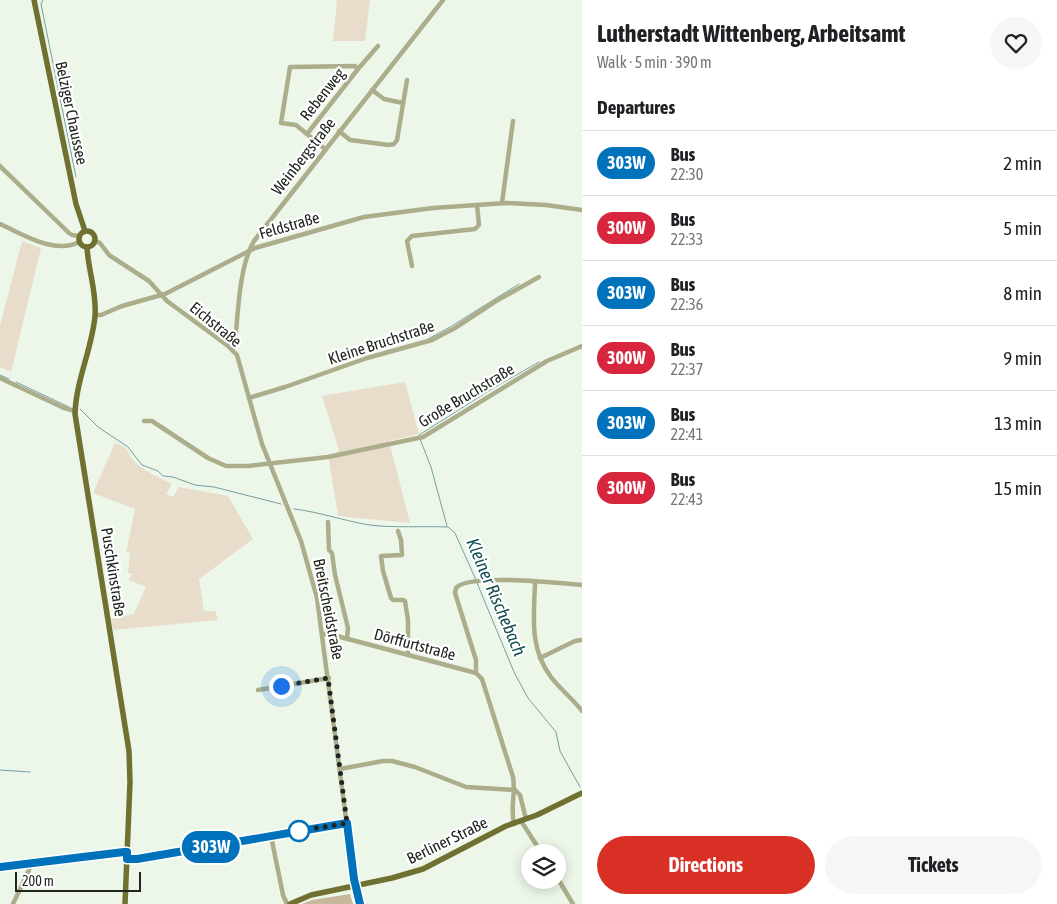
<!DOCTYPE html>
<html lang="en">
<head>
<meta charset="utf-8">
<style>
  body { margin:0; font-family:"Asap Condensed",sans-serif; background:#f6f6f6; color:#202124; height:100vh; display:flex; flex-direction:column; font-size:19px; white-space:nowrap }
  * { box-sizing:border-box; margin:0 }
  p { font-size:16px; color:#757577 }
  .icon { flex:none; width:28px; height:28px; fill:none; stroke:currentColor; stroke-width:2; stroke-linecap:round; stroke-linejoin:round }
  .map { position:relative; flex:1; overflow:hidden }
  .side { display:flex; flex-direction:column; background:#fff; width:475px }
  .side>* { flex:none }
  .badge { padding:0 10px; border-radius:16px; font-size:18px; line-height:32px }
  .fabs { position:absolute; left:521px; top:844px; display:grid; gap:10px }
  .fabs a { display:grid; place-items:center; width:45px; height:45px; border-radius:50%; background:#fff; box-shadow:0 2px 12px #0003; font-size:25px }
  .scale { position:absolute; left:15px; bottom:12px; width:126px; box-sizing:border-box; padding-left:5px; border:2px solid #202520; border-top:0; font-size:14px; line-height:18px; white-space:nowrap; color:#202520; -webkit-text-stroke:4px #fff; paint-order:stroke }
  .you { position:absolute; width:25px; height:25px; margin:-12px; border:4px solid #fff; border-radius:50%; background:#1a73e8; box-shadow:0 0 0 8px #1a73e833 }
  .map>.badge { position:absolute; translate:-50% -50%; box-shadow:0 0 0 2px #fff }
  h2 { padding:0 15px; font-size:19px; line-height:45px }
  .round { display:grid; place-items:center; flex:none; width:52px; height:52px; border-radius:26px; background:#f6f6f6 }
  .headline { display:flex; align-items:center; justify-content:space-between; height:85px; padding:0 15px }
  h1 { font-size:24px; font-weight:700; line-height:38px }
  .primary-button { display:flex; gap:10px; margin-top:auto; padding:10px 15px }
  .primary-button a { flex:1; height:58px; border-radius:30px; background:#d93025; color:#fff; font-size:20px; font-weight:700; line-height:58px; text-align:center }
  .primary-button a+a { background:#f6f6f6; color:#202124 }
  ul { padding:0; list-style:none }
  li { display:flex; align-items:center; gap:15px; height:65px; padding:0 15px; border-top:1px solid #e0e0e0 }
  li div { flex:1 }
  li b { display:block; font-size:19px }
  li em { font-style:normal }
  li .badge { min-width:55px; font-weight:700; text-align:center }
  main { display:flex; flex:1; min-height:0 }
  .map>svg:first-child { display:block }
  .green { fill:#e8dcca }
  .forest { fill:#c9b79c }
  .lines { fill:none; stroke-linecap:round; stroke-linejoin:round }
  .stream { stroke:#789ea2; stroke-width:1 }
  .minor { stroke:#abad8b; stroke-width:4.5 }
  .major { stroke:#707130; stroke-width:5.5 }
  .line-casing { stroke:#fff; stroke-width:11 }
  .line { stroke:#0072bc; stroke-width:8 }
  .walk { stroke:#202520; stroke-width:5; stroke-dasharray:0 9 }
  .stop-dot { fill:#fff; stroke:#0072bc; stroke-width:2.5 }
  .labels { text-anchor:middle; stroke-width:4.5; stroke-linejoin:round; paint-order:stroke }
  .street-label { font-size:16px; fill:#202520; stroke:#fff }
  .water-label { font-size:18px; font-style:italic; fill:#144e53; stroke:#fff }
</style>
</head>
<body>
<main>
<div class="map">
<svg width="582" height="904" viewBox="0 0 582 904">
  <rect width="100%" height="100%" fill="#ecf7ea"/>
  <g class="green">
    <polygon points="337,0 370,0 365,41 333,41"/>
    <polygon points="22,241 41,248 11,372 0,367 0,326"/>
    <polygon points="405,382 419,434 389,441 410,523 338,516 329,460 339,450 322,396"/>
    <path d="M115,443C131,448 125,451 134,461C143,471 159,477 172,484L166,494L173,497L179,487L228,496L253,539L199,579L204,611H215L218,620L113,630L111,619L134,614L146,587L129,580L132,573H128L130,552L126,553L135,509L93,493Z"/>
  </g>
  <polygon class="forest" points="350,894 353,904 302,904 312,900"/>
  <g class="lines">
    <g class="stream">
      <polyline points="43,0 41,4 76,177"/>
      <polyline points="428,339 450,327 519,284"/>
      <polyline points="0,375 9,379"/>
      <polyline points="16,382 69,407"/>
      <polyline points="80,409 98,427 128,447 142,465 158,471 163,476 173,477 195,485 214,487 281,504"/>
      <polyline points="419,435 495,387 539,362"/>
      <polyline points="420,439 431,467 447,526"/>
      <path d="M294,509C320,512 344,521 370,525C394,528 423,526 448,527L455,533L476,580"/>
      <polyline points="477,583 514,672 528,698 556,732 560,751 580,787"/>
      <polyline points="0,770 30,772"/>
    </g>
    <g class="minor">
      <polyline points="358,69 378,46"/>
      <polyline points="372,90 384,99 403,103"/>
      <polyline points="339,131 350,140 389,145 394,144 397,140 407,80"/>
      <polyline points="307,134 358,69 355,66 290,67 281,123 296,125 325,149"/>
      <polyline points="0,166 69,233 72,235 79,236"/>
      <polyline points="502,203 513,121"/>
      <path d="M0,224C23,234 54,255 79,242"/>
      <polyline points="94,241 100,243 109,255 149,281 167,301 228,346 237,355 262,444 301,541 317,598 353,872 360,904"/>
      <polyline points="412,266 407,241 412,236 475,229 479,225 477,205"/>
      <polyline points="95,315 101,315 122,306 165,294 255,248 364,217 433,208 506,203 546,205 582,210"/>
      <path d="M232,349L235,343C238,314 239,266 254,241L443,0"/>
      <polyline points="0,378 64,408 75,411"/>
      <polyline points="249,398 285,387 367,358 432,340 455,328 496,301 539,277"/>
      <polyline points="144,421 152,421 208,458 226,466 248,466 328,457 423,437 547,361 582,346"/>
      <polyline points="328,522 329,550 332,553 335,575 348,628 347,639"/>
      <polyline points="398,531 401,540 402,555 381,556 383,571 391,598 393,600 403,600 405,601 408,620 408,655"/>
      <path d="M535,583C534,616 529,648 551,677C560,689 573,699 582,711"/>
      <polyline points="323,634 333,635 476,673"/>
      <polyline points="540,658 575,641 582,640"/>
      <polyline points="258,690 329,678"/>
      <polyline points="340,769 383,761 392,761 415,767 466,787 515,790"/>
      <polyline points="515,790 520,795 526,819"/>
      <polyline points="521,821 541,852"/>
      <path d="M514,824C510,807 516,793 513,777L482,679L476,673V660L455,593L456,588C468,573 560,583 582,585"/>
      <polyline points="271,836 283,895 287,904"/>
      <polyline points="127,859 137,859 185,851 347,823"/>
      <polyline points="0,867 127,852"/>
      <polyline points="558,879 573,904"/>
      <polyline points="13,904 29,870 29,863"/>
    </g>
    <g class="major">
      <polyline points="34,0 76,204 85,231"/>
      <circle cx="87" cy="239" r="8"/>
      <path d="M87,247C88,270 97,292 95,316C92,349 76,380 75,414L129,751L130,782L125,904"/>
      <polyline points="290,904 311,895 392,878 423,869 506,826 537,815 582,793"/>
    </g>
  </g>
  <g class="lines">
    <defs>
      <polyline id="line" points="0,867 124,852 127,852 127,859 137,859 347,823 354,879 360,904"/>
    </defs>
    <use href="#line" class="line-casing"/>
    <use href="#line" class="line"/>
    <polyline class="walk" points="281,686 328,678 347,823 299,831"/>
  </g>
  <circle class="stop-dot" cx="299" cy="831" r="10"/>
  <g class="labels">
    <g class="street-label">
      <text transform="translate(322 94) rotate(-52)" y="6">Rebenweg</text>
      <text transform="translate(72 113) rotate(78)" y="6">Belziger Chaussee</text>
      <text transform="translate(303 156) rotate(-52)" y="6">Weinbergstraße</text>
      <text transform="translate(289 225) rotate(-16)" y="6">Feldstraße</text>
      <text transform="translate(216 324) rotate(39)" y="6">Eichstraße</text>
      <text transform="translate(381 342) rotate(-18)" y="6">Kleine Bruchstraße</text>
      <text transform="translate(466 395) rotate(-31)" y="6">Große Bruchstraße</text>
      <text transform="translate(114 572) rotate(81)" y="6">Puschkinstraße</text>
      <text transform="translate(329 609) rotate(79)" y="6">Breitscheidstraße</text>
      <text transform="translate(415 644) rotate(15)" y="6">Dörffurtstraße</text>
      <text transform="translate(447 840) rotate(-26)" y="6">Berliner Straße</text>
    </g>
    <g class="water-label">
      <text transform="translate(496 597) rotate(67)" y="6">Kleiner Rischebach</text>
    </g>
  </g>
</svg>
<div class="fabs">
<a><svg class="icon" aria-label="layers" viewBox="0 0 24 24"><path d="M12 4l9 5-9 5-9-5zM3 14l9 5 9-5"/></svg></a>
</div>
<div class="scale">200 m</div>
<div class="you" style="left:281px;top:686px"></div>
<b class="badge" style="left:211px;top:847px;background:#0072bc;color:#fff">303W</b>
</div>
<section class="side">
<div class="headline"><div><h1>Lutherstadt Wittenberg, Arbeitsamt</h1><p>Walk · 5 min · 390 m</p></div><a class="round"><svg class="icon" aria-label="heart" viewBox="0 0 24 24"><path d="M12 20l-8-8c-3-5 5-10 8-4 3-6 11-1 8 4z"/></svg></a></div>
<h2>Departures</h2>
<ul>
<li><span class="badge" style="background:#0072bc;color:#fff">303W</span><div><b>Bus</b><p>22:30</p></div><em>2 min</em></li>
<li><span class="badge" style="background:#d7263d;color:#fff">300W</span><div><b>Bus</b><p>22:33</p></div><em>5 min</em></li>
<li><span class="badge" style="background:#0072bc;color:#fff">303W</span><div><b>Bus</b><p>22:36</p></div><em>8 min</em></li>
<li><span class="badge" style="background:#d7263d;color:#fff">300W</span><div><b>Bus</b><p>22:37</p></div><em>9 min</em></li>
<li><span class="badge" style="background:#0072bc;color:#fff">303W</span><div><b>Bus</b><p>22:41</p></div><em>13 min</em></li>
<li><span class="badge" style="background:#d7263d;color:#fff">300W</span><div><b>Bus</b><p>22:43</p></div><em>15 min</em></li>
</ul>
<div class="primary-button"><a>Directions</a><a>Tickets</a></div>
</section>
</main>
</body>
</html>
